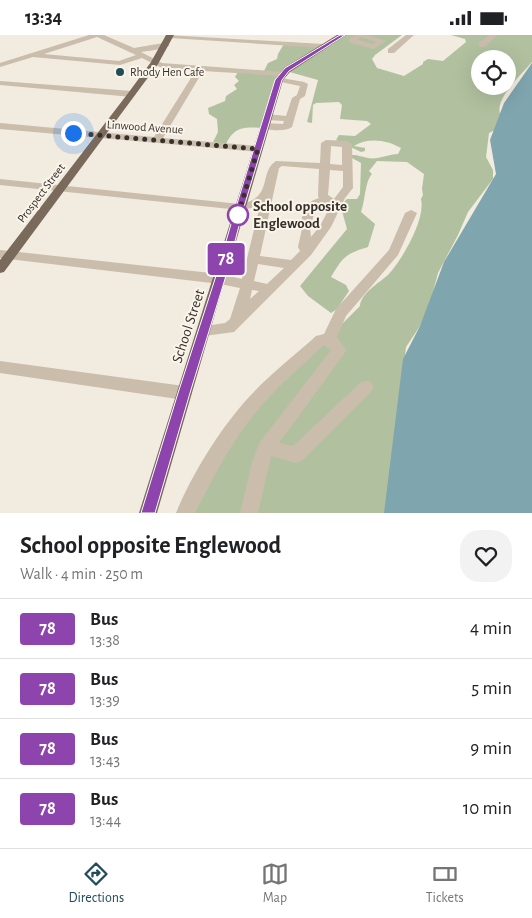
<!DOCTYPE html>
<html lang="en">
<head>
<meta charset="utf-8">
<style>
  body { margin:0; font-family:"Alegreya Sans",sans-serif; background:#f2f2f2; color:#202124; height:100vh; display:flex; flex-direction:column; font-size:19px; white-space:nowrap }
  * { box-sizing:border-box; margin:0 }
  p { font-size:16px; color:#757577 }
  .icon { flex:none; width:28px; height:28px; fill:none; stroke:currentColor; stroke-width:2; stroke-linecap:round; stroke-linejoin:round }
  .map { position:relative; height:478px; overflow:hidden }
  .details { display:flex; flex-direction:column; background:#fff; flex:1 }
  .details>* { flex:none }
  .badge { padding:0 10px; border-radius:4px; font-size:18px; line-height:32px }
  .buttons { position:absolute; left:471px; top:15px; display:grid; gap:10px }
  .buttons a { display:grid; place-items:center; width:45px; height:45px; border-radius:50%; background:#fff; box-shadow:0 5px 20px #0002; font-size:25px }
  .you { position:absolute; width:25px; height:25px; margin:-12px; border:4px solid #fff; border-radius:50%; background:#1a73e8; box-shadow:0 0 0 8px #1a73e833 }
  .map>.badge { position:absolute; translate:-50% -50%; box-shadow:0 0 0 2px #fff }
  .round { display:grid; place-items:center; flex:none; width:52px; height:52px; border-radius:20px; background:#f2f2f2 }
  .overview { display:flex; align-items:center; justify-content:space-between; height:85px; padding:0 20px }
  h1 { font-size:24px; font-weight:600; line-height:38px }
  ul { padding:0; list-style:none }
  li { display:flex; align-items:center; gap:15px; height:60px; padding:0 20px; border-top:1px solid #e0e0e0 }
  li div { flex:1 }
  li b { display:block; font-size:19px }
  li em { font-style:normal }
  li .badge { min-width:55px; font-weight:700; text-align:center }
  .status { display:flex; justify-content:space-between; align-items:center; height:35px; padding:0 25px; background:#fff; direction:ltr }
  .status svg { height:14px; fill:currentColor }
  .tabs { display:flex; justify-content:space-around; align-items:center; height:70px; border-top:1px solid #e0e0e0; background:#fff; font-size:14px; color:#757577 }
  .tabs a { display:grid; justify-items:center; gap:2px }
  .tabs .current { color:#214c58 }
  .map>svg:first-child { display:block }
  .green { fill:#b1c19f; fill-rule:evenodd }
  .water { fill:#7fa5ae }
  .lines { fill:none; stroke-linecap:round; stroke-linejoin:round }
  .minor { fill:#cabdab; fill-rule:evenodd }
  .major { fill:#796a5c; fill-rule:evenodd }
  .line { fill:#8e44ad; stroke:#fff }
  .walk { stroke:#38302a; stroke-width:5; stroke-dasharray:0 9 }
  .poi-dot { fill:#214c58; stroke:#f9f5eb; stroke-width:2 }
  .stop-dot { fill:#fff; stroke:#8e44ad; stroke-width:2.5 }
  .labels { text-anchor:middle; stroke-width:4; stroke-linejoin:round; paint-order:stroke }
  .far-poi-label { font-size:12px; fill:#38302a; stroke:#f9f5eb; text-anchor:start }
  .far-street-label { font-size:12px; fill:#38302a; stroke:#f9f5eb }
  .stop-label { font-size:15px; font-weight:bold; fill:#38302a; stroke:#f9f5eb; text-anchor:start }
  .street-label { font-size:15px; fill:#38302a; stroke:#f9f5eb }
</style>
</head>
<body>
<div class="status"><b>13:34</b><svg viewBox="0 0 49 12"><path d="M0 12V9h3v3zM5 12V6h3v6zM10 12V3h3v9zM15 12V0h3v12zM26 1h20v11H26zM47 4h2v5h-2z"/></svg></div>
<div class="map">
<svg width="532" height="478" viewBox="0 0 532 478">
  <rect width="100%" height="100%" fill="#f2ebdf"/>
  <path class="green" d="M341,0H402L375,20L372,24L377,33L404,41L423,29V27L428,24L443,26L466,7L465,4L451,0H532V27C523,38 495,63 500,79C501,85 507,91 510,96H493L489,98L486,122L493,135V144L468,177L458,200L438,238L429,272L420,291L406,312L386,478H189L257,367L330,301L360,271C361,258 379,248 388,240C402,225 426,184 421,164L423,160L422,154L424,139L407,127L377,126L369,136L372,139C365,146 365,167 361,177L375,189L368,212C345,219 343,222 331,242L346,250L349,256L337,274L331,278L308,261L300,251L347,194L342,176L345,172L344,167L347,164H357L360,159L361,128L352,123V120C359,120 362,122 368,123C378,125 388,119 398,119L401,113C387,105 368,102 354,111L365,113V116L361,117L336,105L339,100L355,101L371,89L367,86L340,84L342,70L339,67L316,68L313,70L312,88L307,87L318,45L286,36L265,93C246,92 235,90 226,109L213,107L218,97L217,84L209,79L208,73L225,66L226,61L237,54L234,50L239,46L235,42L239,35L264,36L268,28L277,24L278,19L285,7L324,10ZM480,24H508V51H480Z"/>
  <polygon class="water" points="532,28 532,478 384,478 403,324 420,291 444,227 496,139 490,105 504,68"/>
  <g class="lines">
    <g class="minor">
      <path d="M89,0H104L134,13L169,7V11L155,15L141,17L162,28L285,37L286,39L282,41L203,36L163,103L258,111L263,114L258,117L0,94V88L154,102L196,35L160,32L142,23L120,30L33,22L0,32V28ZM97,2L136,20L119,26L44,19Z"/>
      <polygon points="167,0 323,9 327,11 323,13 170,3"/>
      <path d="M355,0H368L386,6L374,14L349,8V4ZM361,2L376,7L373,9L358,5Z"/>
      <polygon points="406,0 414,0 394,18 388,18 388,14"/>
      <polygon points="489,0 497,0 485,12 479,12 479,8"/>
      <path d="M276,42L304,47L308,49L305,61L300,64L292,92C285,97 267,96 260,91L265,88L283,89L284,86L267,85L263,82L267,79L286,81L292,63L297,60L300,51L276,46Z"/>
      <polygon points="0,46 132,56 136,59 132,62 0,50"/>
      <path d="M326,105L347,106L352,109L353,153L345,163L331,192L311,220L234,297L204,301L199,300L197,296L199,292L225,288L230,284L240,253L220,249L0,223V215L220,239L242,244L260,170L257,172L240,175L0,150V144L240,169C274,163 258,138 276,126L320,128L321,108ZM331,111L342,112V130L330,129ZM282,131L319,134L318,161L319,163C306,167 304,174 301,187L303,190H311L316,172L325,168L330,172L320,191L311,202L310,194H302L298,212L300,216L291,225L260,221L279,133ZM330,135L343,136V152L334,164L328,160ZM258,229L284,233L267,249L254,246ZM252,255L259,256L250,264Z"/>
      <path d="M411,175L417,178L398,220L346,281L337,302L346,315L344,319L279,408L293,411L361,347L366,346L371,347L374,352L371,357L302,426L296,428L271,421L258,478H240L252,427L260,407L331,315L324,310C303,330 280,349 261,371C233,403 214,441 195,478H176C192,439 221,392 250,361C270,339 294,321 316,301L324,299L336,274L389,215L405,178Z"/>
      <polygon points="0,326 184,351 189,353 192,358 189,363 184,365 0,338"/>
    </g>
    <g class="major">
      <polygon points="166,0 174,0 158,29 4,237 0,238 0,225 129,57 151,27"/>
      <polygon points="337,0 346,0 290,37 283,45 157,478 139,478 275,45 284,33"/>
    </g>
  </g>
  <polygon class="line" points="340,0 345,0 289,36 282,45 244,172 225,244 190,358 155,478 141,478 178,358 215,244 236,172 275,45 285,33"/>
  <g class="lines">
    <polyline class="walk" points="73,98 258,114 238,180"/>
  </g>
  <circle class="poi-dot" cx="120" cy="37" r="5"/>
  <circle class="stop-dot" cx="238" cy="180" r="10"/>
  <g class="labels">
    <g class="far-poi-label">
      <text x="130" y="41">Rhody Hen Cafe</text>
    </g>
    <g class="far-street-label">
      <text transform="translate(145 92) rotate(4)" y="4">Linwood Avenue</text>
      <text transform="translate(41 158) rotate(-53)" y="4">Prospect Street</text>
    </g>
    <g class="stop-label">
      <text x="253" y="176">School opposite<tspan x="253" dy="17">Englewood</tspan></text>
    </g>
    <g class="street-label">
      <text transform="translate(188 291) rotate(-72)" y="5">School Street</text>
    </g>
  </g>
</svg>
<div class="buttons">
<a><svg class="icon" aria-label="locate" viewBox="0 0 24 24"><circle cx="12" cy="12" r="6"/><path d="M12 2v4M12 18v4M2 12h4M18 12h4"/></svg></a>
</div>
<div class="you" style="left:73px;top:98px"></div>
<b class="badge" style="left:226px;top:224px;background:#8e44ad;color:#fff">78</b>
</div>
<section class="details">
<div class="overview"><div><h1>School opposite Englewood</h1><p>Walk · 4 min · 250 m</p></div><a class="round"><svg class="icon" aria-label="heart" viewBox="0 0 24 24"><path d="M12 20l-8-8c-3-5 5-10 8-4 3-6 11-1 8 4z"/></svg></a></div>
<ul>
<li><span class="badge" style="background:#8e44ad;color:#fff">78</span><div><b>Bus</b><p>13:38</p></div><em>4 min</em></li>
<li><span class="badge" style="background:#8e44ad;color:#fff">78</span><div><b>Bus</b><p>13:39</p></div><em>5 min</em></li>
<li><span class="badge" style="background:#8e44ad;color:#fff">78</span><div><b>Bus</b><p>13:43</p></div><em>9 min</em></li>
<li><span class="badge" style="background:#8e44ad;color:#fff">78</span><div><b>Bus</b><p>13:44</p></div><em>10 min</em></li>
</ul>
</section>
<nav class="tabs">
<a class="current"><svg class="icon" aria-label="directions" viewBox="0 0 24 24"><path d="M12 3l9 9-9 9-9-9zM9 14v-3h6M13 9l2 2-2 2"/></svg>Directions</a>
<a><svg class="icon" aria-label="map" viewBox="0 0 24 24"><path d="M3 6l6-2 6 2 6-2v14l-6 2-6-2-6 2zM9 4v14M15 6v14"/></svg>Map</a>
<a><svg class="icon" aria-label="tickets" viewBox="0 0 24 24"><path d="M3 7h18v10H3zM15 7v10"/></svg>Tickets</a>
</nav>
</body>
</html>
